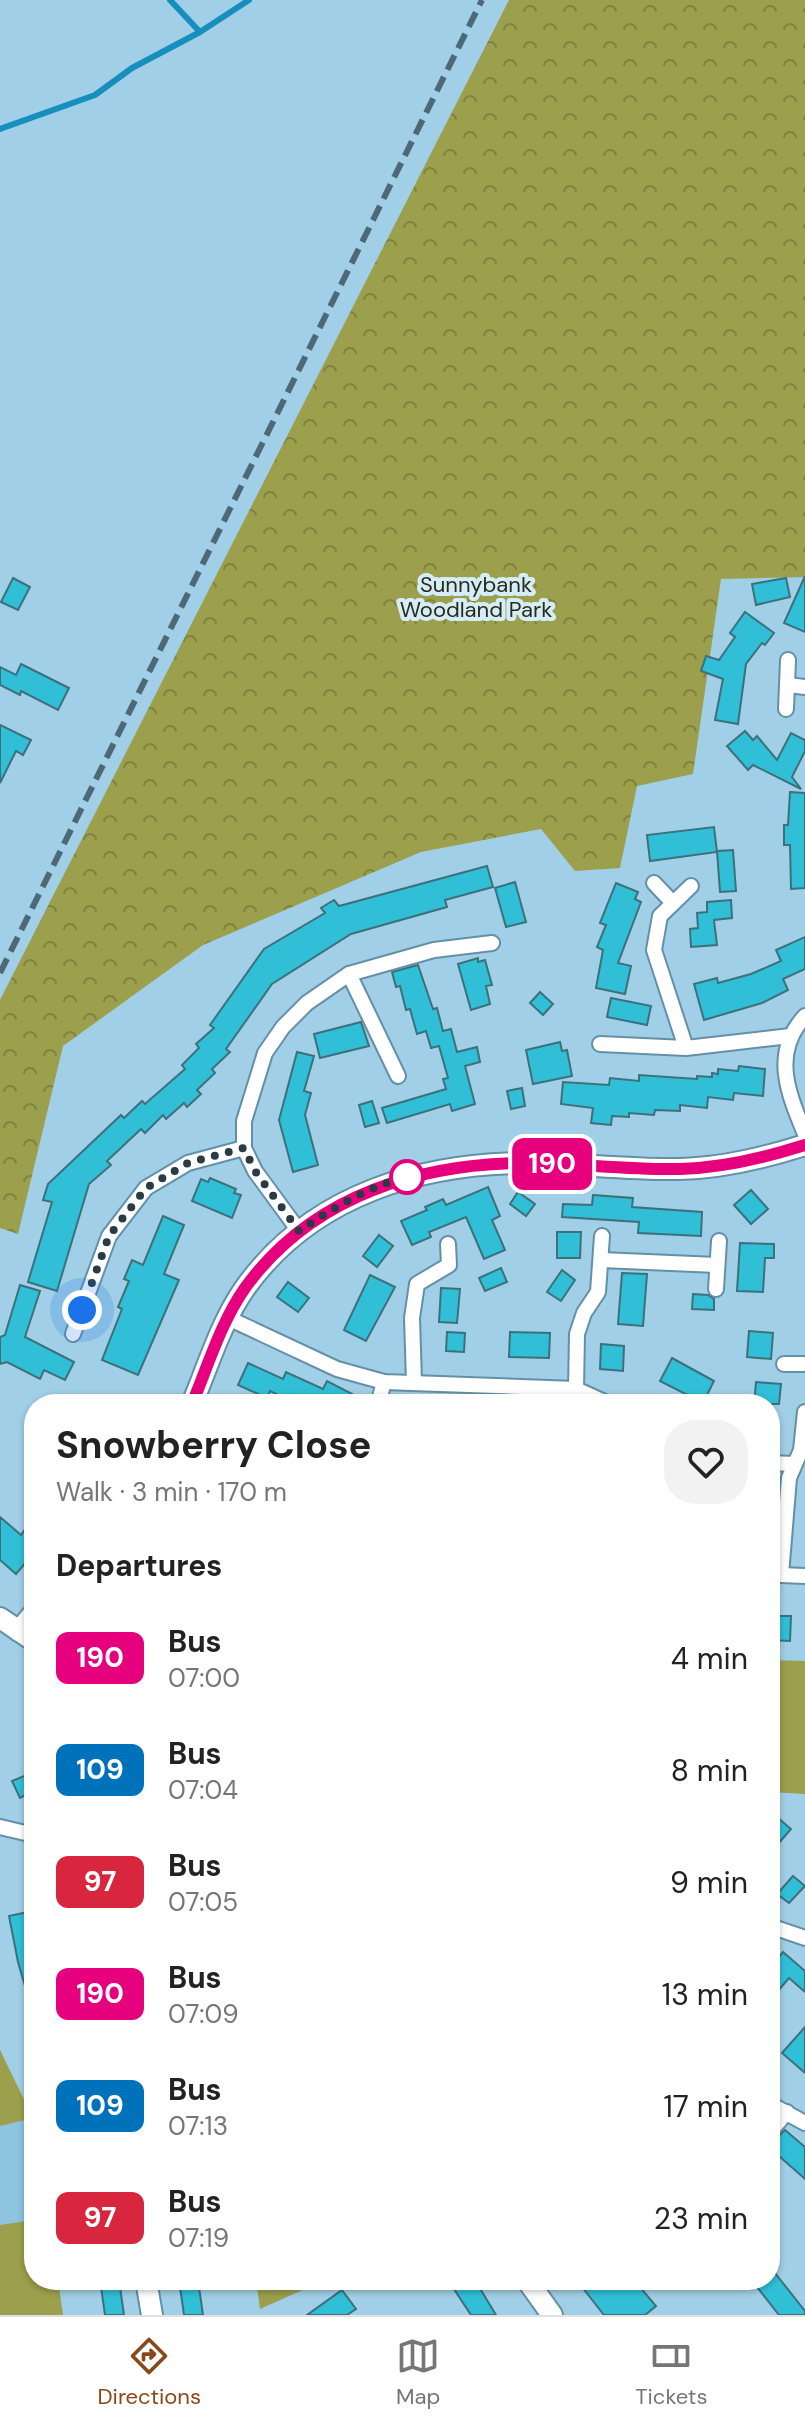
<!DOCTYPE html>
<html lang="en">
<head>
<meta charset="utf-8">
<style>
  body { margin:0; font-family:"DM Sans",sans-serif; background:#f2f2f2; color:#222; height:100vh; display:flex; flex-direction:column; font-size:30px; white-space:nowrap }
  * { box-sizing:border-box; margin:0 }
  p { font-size:26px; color:#767676 }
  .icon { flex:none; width:44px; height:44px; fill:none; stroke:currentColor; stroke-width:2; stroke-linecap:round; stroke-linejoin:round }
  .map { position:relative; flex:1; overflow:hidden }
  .drawer { position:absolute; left:24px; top:1394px; width:756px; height:896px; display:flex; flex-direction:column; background:#fff; border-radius:32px; box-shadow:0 2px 6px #0004 }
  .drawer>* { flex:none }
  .badge { padding:0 16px; border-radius:12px; font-size:28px; line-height:52px }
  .you { position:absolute; width:40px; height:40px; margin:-20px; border:6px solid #fff; border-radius:50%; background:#1a73e8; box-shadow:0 0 0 12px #1a73e833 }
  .map>.badge { position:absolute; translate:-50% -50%; box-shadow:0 0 0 4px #fff }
  h2 { padding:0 32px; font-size:30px; line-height:72px }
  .round { display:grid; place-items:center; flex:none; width:84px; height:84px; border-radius:32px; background:#f2f2f2 }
  .head { display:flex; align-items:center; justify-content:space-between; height:136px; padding:0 32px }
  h1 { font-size:38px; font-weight:700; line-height:60px }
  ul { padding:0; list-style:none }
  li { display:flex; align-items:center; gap:24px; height:112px; padding:0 32px }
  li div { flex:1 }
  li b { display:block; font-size:30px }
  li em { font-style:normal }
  li .badge { min-width:88px; font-weight:700; text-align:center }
  .tab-bar { display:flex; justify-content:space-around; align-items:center; height:112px; border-top:2px solid #e0e0e0; background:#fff; font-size:22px; color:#767676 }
  .tab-bar a { display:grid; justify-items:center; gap:4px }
  .tab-bar .on { color:#8a4718 }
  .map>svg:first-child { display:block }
  .built { fill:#8ec4e0 }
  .green { fill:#9c9f4b }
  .park { fill:url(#park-crowns) }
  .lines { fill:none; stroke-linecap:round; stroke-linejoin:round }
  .stream { stroke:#168fbd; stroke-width:6 }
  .building { fill:#30bfd6; stroke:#3c717b; stroke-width:2 }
  .street-casing { stroke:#6490a7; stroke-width:18 }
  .secondary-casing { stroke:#6490a7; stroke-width:24 }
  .street { stroke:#fff; stroke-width:14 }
  .secondary { stroke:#fff; stroke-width:20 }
  .rail { stroke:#4d6876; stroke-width:6; stroke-dasharray:16 8; stroke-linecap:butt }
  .line-casing { stroke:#fff; stroke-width:18 }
  .line { stroke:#e6007e; stroke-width:12 }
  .walk { stroke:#293b45; stroke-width:8; stroke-dasharray:0 14.4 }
  .stop-dot { fill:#fff; stroke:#e6007e; stroke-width:4 }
  .labels { text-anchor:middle; stroke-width:8; stroke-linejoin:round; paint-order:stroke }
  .park-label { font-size:22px; fill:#2a2b16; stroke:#d5ecf9 }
</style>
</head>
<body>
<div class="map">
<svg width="805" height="2315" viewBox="0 0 805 2315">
  <defs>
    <pattern id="park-crowns" width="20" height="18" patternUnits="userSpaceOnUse" patternTransform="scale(2)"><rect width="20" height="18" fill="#9c9f4b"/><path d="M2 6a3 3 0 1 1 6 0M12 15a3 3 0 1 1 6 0" fill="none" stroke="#7f8340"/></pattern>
  </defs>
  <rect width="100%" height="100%" fill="#a1cfe7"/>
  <polygon class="built" points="0,2050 34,2121 34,2280 58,2280 63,2315 0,2315"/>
  <g class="green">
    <polygon points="770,1660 805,1661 805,1794 770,1792"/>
    <polygon points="0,2050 33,2118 0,2126"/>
    <polygon points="34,2220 34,2280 58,2280 63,2315 0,2315 0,2225"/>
    <polygon points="256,2280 325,2280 260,2309"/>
  </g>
  <polygon class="park" points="509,0 805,0 805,577 721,579 693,774 637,786 620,868 575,871 541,829 421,852 203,945 63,1046 18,1234 0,1228 0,1000"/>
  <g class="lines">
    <g class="stream">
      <polyline points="170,0 200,32 249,0"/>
      <polyline points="0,129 95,95 132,68 200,32"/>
    </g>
  </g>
  <g class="building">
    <polygon points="805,576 805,632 784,623"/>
    <polygon points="13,578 30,587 18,610 1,602"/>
    <polygon points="786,578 790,597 756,605 752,584"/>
    <polygon points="745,612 774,633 765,645 762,643 746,664 738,724 715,720 723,679 701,671 706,656 719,660 735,637 730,633"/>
    <polygon points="21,664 69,688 58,710 21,691 20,695 0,685 0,667 16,675"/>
    <polygon points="0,725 31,740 23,755 16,751 0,783"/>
    <polygon points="745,731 753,740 757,736 777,760 791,733 805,740 805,751 792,777 801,789 753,765 748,770 727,746"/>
    <polygon points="790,792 805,793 805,888 791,889 790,845 784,845 784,825 788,825"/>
    <polygon points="714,827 717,852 650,861 647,835"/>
    <polygon points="733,850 736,891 720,892 717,851"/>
    <polygon points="487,866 493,887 445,900 447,907 351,934 272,984 226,1049 230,1052 212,1069 215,1073 197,1090 201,1094 187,1107 184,1103 166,1119 163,1115 145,1133 141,1129 107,1161 111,1165 89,1184 57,1291 28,1282 52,1202 43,1200 48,1184 121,1115 124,1118 142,1101 145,1104 185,1069 182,1065 199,1048 196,1044 214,1028 210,1025 264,949 325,913 321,908 334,900 339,906"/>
    <polygon points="515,882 526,922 506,927 495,888"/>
    <polygon points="616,883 638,892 635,899 641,902 618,963 631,966 625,994 596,988 603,950 597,947 606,925 600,923"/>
    <polygon points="731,900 732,918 714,920 717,945 691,947 690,929 698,928 697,913 707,912 707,902"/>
    <polygon points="805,937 805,969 783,979 788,990 762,1003 704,1020 694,984 717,978 718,983 751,974 781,961 776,950"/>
    <polygon points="478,958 478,962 485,960 492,985 486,986 490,1004 471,1010 458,964"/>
    <polygon points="418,965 433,1009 437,1008 443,1031 451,1029 457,1052 477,1047 480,1062 465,1066 475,1104 452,1111 450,1104 387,1123 382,1108 446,1089 443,1079 448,1078 439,1046 431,1048 426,1031 417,1034 410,1009 406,1010 400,986 396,987 392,972"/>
    <polygon points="540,992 553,1004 543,1015 530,1003"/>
    <polygon points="611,998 651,1006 647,1025 607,1017"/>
    <polygon points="361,1022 369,1046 320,1058 314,1034"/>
    <polygon points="560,1042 562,1051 567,1050 572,1076 533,1084 526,1050"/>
    <polygon points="297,1052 314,1056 304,1091 311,1093 305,1115 318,1165 293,1172 279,1120"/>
    <polygon points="739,1066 765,1069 763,1096 734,1093 733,1100 708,1097 707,1108 680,1105 680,1111 655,1110 654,1115 629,1113 629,1117 612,1116 611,1125 591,1123 593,1108 561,1104 563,1082 609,1085 610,1078 639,1081 639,1075 697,1079 697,1076 712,1077 712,1073 718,1074 718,1069 738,1071"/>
    <polygon points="522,1088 525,1106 511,1109 507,1091"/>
    <polygon points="372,1101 379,1123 365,1127 359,1105"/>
    <polygon points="210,1178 236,1189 234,1193 241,1195 232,1218 192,1201 201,1179 208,1182"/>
    <polygon points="488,1187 500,1216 492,1220 505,1250 484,1259 466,1217 429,1232 431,1237 412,1245 401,1221 427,1210 425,1207 443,1199 446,1205"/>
    <polygon points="751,1190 768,1209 751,1224 734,1205"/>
    <polygon points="518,1192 535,1204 526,1216 510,1204"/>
    <polygon points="593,1195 633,1198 632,1207 702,1212 701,1236 638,1233 639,1222 562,1217 563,1204 592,1205"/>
    <polygon points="163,1216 184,1225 164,1274 179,1280 138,1375 102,1360 122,1309 118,1307 129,1281 124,1279 132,1260 143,1265"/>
    <polygon points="557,1232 581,1232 580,1258 557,1258"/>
    <polygon points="379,1235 393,1246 377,1267 363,1256"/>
    <polygon points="740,1243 774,1244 774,1258 765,1258 763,1292 737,1291"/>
    <polygon points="501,1268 507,1282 485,1291 479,1278"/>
    <polygon points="562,1270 575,1280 561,1301 547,1292"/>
    <polygon points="622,1273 647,1274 643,1326 618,1324"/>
    <polygon points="370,1275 395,1287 366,1341 344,1330"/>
    <polygon points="288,1282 309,1298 298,1312 277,1297"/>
    <polygon points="20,1285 40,1291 25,1337 74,1362 65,1380 44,1370 40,1379 7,1362 0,1364 0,1337 5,1335"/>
    <polygon points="441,1288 460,1289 457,1323 439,1322"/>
    <polygon points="693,1294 708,1295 714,1299 714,1310 692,1309"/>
    <polygon points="749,1331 773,1333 771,1359 747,1357"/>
    <polygon points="447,1332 465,1333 464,1352 446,1351"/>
    <polygon points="510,1332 550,1333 549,1358 509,1357"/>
    <polygon points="601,1344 624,1346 623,1371 600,1369"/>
    <polygon points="672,1358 714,1381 703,1403 660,1381"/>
    <polygon points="248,1363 283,1379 286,1372 323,1389 327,1381 368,1402 368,1404 298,1404 270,1391 267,1398 238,1385"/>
    <polygon points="756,1382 781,1384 779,1404 754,1404"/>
    <polygon points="0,1517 21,1535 26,1528 34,1535 34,1553 16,1574 0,1560"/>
    <polygon points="770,1616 791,1616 790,1641 770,1640"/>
    <polygon points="34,1772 34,1791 20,1798 12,1781"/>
    <polygon points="770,1811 791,1829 770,1853"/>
    <polygon points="793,1876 805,1886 789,1903 777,1894"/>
    <polygon points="28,1912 34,1944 34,2002 30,2003 18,1962 9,1916"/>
    <polygon points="783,1952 805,1971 805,1992 789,1978 778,1991 770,1984 770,1953 777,1959"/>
    <polygon points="805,2027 805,2073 782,2053"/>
    <polygon points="785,2130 805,2147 805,2179 770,2148 770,2144"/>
    <polygon points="775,2273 805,2311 805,2315 779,2315 757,2287 770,2280"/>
    <polygon points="100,2280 119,2280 124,2315 105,2315"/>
    <polygon points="179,2280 198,2280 203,2315 184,2315"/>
    <polygon points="448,2280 475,2280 496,2315 471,2315"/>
    <polygon points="591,2280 634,2280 656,2306 645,2315 604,2315 582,2287"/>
    <polygon points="342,2290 356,2309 347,2315 307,2315"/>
  </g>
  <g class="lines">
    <defs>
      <g id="street">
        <polyline points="788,685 805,687"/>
        <polyline points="786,709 788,660"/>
        <polyline points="654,883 673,903"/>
        <polyline points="349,974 398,1076"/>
        <path d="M805,1016C771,1053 788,1093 805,1134"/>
        <polyline points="600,1044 686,1048 790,1036"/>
        <polyline points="686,1048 654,950 660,916 691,886"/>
        <polyline points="299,1231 255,1171 244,1148 244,1121 265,1053 283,1027 307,1003 349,974 434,950 492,943"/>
        <polyline points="601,1260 717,1265"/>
        <polyline points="716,1289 719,1241"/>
        <polyline points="228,1318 337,1369 384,1382 576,1389 609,1404"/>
        <polyline points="73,1334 109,1236 146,1188 188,1163 244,1148"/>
        <polyline points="784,1364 805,1364"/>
        <polyline points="414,1382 412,1318 417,1284 449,1265 448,1244"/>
        <polyline points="576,1389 577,1334 584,1313 598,1292 602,1236"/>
        <polyline points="378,1404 384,1382"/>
        <polyline points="770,1463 794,1464"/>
        <polyline points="770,1575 781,1575 789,1478 801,1450 805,1412"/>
        <polyline points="781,1575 805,1576"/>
        <polyline points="0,1827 34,1835"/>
        <polyline points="770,1926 805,1938"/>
        <polyline points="770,2104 805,2123"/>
        <polyline points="770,2132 787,2112"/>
      </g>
      <g id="secondary">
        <path d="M192,1404C208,1366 221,1322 245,1288C312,1194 423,1162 534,1163C583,1164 631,1170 680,1169C723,1168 764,1158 805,1145"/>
        <polyline points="0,1618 34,1641"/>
        <polyline points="19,1631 34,1613"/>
        <polyline points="146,2280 152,2315"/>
        <polyline points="527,2280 552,2315"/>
      </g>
    </defs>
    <use href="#street" class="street-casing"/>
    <use href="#secondary" class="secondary-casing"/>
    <use href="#street" class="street"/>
    <use href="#secondary" class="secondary"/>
    <polyline class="rail" points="0,973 482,0"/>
  </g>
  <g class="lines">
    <defs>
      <path id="line" d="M192,1404C208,1366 221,1322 245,1288C313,1194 423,1162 534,1163C583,1164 631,1170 680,1169C723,1168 764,1158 805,1145"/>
    </defs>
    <use href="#line" class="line-casing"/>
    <use href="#line" class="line"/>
    <path class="walk" d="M82,1310L109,1236L146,1188L188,1163L244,1148L255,1171L299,1231C332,1209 368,1186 407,1177"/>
  </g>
  <circle class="stop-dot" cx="407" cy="1177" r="16"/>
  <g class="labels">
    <g class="park-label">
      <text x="476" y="592">Sunnybank<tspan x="476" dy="25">Woodland Park</tspan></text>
    </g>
  </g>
</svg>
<div class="you" style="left:82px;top:1310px"></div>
<b class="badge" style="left:552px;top:1164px;background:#e6007e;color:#fff">190</b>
<section class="drawer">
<div class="head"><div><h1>Snowberry Close</h1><p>Walk · 3 min · 170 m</p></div><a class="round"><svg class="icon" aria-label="heart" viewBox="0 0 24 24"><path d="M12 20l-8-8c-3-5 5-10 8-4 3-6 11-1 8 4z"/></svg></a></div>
<h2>Departures</h2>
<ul>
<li><span class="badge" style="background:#e6007e;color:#fff">190</span><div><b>Bus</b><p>07:00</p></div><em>4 min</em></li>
<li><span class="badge" style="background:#0072bc;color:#fff">109</span><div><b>Bus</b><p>07:04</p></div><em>8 min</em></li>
<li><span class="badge" style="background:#d7263d;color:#fff">97</span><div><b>Bus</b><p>07:05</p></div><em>9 min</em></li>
<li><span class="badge" style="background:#e6007e;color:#fff">190</span><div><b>Bus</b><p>07:09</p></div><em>13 min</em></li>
<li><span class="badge" style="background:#0072bc;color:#fff">109</span><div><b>Bus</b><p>07:13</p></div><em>17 min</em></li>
<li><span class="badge" style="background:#d7263d;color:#fff">97</span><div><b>Bus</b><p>07:19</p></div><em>23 min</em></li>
</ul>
</section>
</div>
<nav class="tab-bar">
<a class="on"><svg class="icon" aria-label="directions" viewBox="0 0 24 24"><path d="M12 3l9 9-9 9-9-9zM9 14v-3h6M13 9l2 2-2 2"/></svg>Directions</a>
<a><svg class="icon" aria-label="map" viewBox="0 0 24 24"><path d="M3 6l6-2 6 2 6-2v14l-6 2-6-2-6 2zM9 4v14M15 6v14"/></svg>Map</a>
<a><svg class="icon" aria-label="tickets" viewBox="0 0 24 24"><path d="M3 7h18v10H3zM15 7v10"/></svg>Tickets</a>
</nav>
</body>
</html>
